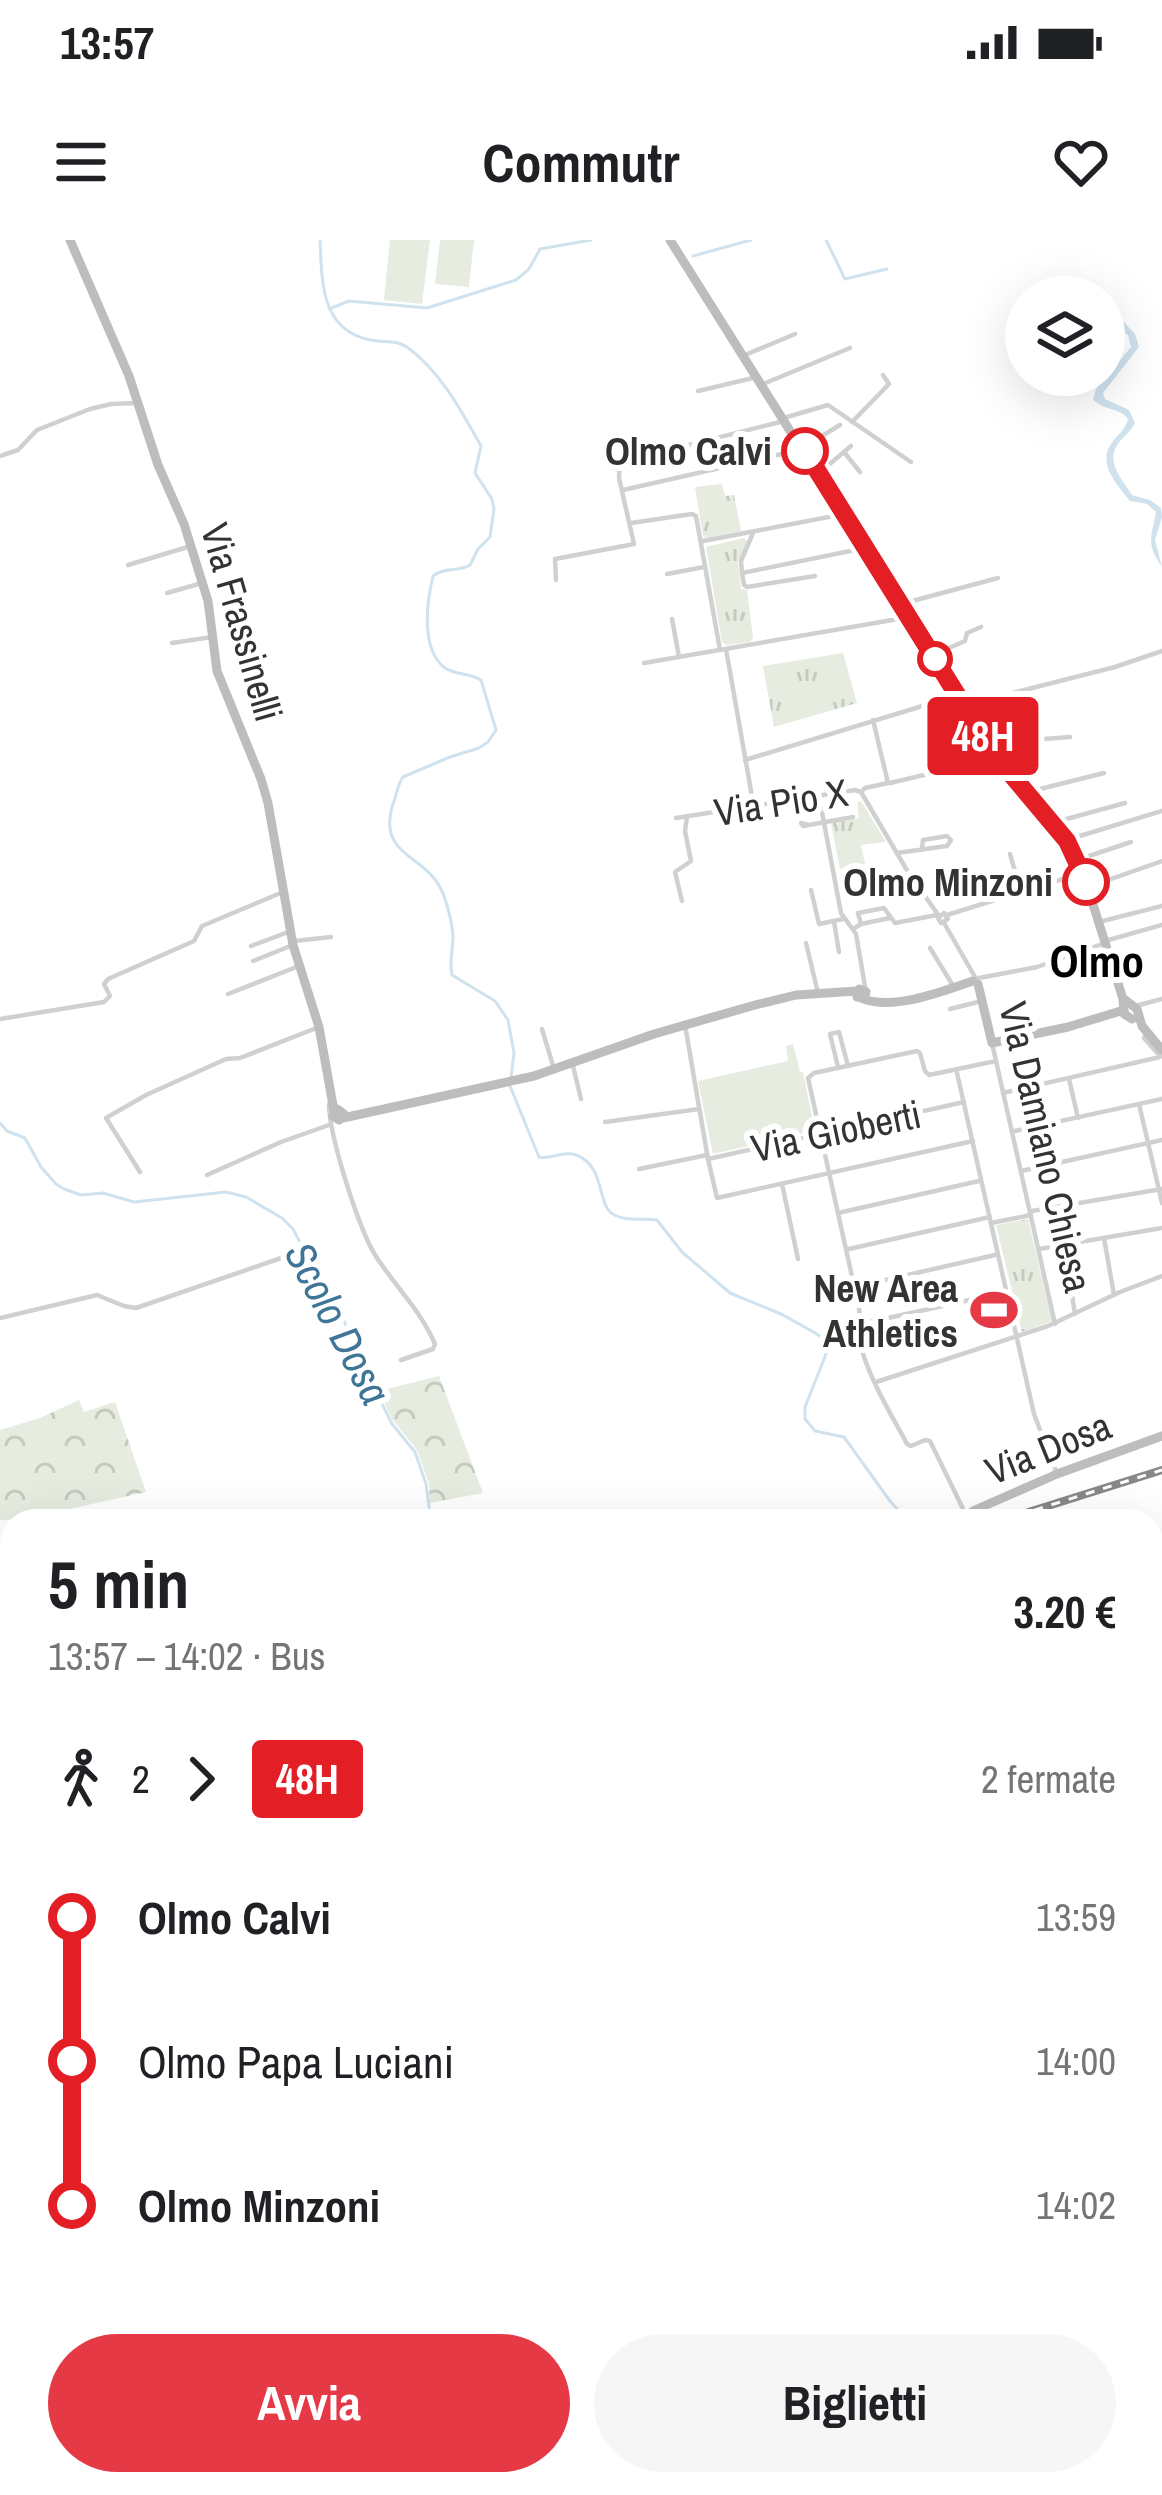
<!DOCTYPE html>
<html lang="it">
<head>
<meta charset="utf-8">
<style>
  body { margin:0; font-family:"Archivo Narrow",sans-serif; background:#f6f6f6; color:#202124; height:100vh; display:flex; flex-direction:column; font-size:45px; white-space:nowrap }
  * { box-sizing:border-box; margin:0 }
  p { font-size:39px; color:#757577 }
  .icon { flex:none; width:66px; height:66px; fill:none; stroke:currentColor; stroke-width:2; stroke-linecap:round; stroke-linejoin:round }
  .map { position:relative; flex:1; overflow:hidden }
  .panel { position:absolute; left:0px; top:1269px; width:1164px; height:987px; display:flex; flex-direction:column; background:#fff; border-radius:36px 36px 0 0; box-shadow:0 12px 48px #0002 }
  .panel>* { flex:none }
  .badge { padding:0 24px; border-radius:9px; font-size:42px; line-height:78px }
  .controls { position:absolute; left:1005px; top:36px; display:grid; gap:24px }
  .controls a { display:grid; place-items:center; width:120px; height:120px; border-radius:50%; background:#fff; box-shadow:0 12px 48px #0002; font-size:60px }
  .map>.badge { position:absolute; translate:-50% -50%; box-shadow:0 0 0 6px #fff }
  .legs { display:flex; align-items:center; gap:18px; height:132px; padding:0 48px; font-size:39px }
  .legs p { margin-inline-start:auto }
  .headline { display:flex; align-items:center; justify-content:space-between; height:204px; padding:0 48px }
  h1 { font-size:66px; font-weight:800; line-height:90px }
  .primary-button { display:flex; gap:24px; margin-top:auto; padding:24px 48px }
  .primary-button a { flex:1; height:138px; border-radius:72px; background:#e63946; color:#fff; font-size:48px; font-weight:800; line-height:138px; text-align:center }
  .primary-button a+a { background:#f6f6f6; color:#202124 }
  ul { padding:0 48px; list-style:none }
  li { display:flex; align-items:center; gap:42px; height:144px; font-size:45px }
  li i { display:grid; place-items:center; width:18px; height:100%; margin:0 15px; background:currentColor }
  li i::after { content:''; width:30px; height:30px; margin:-15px; border:9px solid; border-radius:50%; background:#fff }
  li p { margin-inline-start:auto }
  li:first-child i { background:linear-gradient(#0000 50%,currentColor 0) }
  li:last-child i { background:linear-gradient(currentColor 50%,#0000 0) }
  .status { display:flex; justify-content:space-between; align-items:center; height:84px; padding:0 60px; background:#fff; direction:ltr }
  .status svg { height:33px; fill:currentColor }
  header { display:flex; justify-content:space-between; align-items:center; height:156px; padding:0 48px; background:#fff; font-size:54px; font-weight:800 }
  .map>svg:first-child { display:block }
  .grass { fill:url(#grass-dots) }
  .forest { fill:url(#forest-crowns) }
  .park { fill:url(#park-tufts) }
  .pitch { fill:#e6ecdf }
  .water { fill:#cfe2ee }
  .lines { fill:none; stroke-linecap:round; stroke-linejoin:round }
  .stream { stroke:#cfe2ee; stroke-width:3 }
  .street { stroke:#d0d0d0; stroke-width:4.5 }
  .secondary { stroke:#bdbdbd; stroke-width:9 }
  .rail-casing { stroke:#888; stroke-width:8 }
  .rail { stroke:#fff; stroke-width:3; stroke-dasharray:9; stroke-linecap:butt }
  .line-1-casing { stroke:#fff; stroke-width:27 }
  .line-1 { stroke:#e31e24; stroke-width:18 }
  .stop-1-dot { fill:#fff; stroke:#e31e24; stroke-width:6 }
  .labels { text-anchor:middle; stroke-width:12; stroke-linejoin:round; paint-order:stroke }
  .stop-label { font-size:39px; font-weight:bold; fill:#333; stroke:#fff; text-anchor:end }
  .street-label { font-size:39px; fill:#333; stroke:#fff }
  .poi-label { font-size:39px; font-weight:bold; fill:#333; stroke:#fff; text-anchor:end }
  .water-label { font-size:42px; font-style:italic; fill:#3f7597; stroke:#fff }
  .quarter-label { font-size:45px; font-weight:bold; fill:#000; stroke:#fff }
</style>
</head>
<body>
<div class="status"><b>13:57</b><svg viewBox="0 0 49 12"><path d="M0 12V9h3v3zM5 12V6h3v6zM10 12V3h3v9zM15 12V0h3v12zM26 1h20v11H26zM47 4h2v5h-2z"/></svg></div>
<header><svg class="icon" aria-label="menu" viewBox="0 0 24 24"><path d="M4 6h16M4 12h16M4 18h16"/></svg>Commutr<svg class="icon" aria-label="heart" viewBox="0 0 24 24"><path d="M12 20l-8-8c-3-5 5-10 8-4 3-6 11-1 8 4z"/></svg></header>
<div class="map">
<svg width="1162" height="2255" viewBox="0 0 1162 2255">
  <defs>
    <pattern id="grass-dots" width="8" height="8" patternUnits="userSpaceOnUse" patternTransform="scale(3)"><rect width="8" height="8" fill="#e6ecdf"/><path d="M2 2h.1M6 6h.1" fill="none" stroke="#c6cbc0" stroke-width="1.8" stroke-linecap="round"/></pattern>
    <pattern id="forest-crowns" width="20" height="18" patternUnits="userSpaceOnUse" patternTransform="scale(3)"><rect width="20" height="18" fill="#e6ecdf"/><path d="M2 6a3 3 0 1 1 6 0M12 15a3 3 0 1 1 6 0" fill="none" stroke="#c6cbc0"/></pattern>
    <pattern id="park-tufts" width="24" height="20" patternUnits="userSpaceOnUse" patternTransform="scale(3)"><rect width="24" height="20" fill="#e6ecdf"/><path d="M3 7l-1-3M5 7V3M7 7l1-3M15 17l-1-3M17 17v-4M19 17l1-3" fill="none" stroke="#c6cbc0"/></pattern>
  </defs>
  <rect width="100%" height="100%" fill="#fff"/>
  <polygon class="grass" points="295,2244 431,2244 436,2255 302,2255"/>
  <g class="forest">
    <polygon points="439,1136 483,1253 430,1263 429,1244 417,1210 392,1179 379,1151"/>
    <polygon points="79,1160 84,1172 115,1162 146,1252 24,1279 0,1280 0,1190 40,1178"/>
  </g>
  <g class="park">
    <polygon points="722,244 725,256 734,255 741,291 706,298 703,296 695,247"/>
    <polygon points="744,298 748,302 738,322 741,349 747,350 753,398 750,402 727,405 722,402 706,307"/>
    <polygon points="843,413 857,463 774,487 763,426"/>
    <polygon points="861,561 886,602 861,605 865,624 840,629 831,583 859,578 857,562"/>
    <polygon points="1028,979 1052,1081 1022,1092 996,985"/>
  </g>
  <g class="pitch">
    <polygon points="390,0 430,0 422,64 384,60"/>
    <polygon points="440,0 474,0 469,47 435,44"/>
    <polygon points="793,804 800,832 803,832 815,891 713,914 698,841 788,821 786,806"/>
  </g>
  <path class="water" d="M1119,82H1124L1135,94L1139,107L1103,153L1105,159L1129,170L1135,183C1130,193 1121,198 1116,207C1107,224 1123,241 1132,255L1150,260L1161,268L1162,277L1155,300L1162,327C1145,303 1152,296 1156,272L1147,264L1130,261C1118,246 1097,224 1111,204C1118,193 1125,191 1128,179C1120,167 1102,171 1093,159L1096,149L1131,107L1128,95L1120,91L1104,112V103Z"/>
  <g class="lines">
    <g class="stream">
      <path d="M320,0C322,40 320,91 371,100C384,103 395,99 407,107C440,131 461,170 481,206L475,233L492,259L494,269L490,297L478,309L470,325C459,332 444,327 433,336C427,361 420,409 445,428C455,435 470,433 481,440L496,490L488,502L479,508L450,517L403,537C397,546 397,554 393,564C377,616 423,613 441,649C447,662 452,682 453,696C453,710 449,721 452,735L495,761L508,780L514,813L510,846L539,917C551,920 563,910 576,915C604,925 598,961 610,972C621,982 644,978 657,980L682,1012L730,1053L781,1074L810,1090L823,1098L828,1109L805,1167V1179L815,1191L844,1197L890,1261L908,1281"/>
      <polyline points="826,0 845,39 887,29"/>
      <polyline points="693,16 751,0"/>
      <polyline points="329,69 349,61 427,68 516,40 529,29 540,9 591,0"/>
      <polyline points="0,883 7,891 25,898 41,927 56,944 64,949 81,955 103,953 134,962 226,952 246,957 282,978 293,989 321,1042 339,1068 353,1104 392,1184 415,1212 426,1244 431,1281"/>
      <polyline points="0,1577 1,1582 12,1578"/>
      <polyline points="1152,1715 1162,1723"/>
      <polyline points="1152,1897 1162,1895"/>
    </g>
    <g class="street">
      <polyline points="745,115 795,94"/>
      <polyline points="763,144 850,108"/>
      <polyline points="698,151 753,138"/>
      <polyline points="787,177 828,165 911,222"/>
      <polyline points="852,182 889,144 883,135"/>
      <polyline points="844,212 860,232"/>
      <polyline points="0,216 18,210 37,190 90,169 111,164 137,163"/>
      <polyline points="819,233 851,206"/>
      <polyline points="623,250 799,210 840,185"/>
      <polyline points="631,283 692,274 696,276 720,410"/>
      <polyline points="703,301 839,275"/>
      <polyline points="128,325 191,306"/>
      <polyline points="742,333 860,309"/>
      <polyline points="742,333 744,345 747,347 815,336"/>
      <polyline points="742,333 741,321 753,293"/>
      <polyline points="667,334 704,327"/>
      <polyline points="556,340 555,319 634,304 619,238 620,218 689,205 780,182"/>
      <polyline points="167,353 202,343"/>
      <polyline points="901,364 998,338"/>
      <polyline points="672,379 679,417"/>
      <polyline points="172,403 212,397"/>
      <polyline points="726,409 754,568"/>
      <polyline points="933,415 965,401 967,393 981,387"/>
      <polyline points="644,423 904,378"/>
      <polyline points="965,465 1115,427 1162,411"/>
      <polyline points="994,511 1017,501 1070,497"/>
      <polyline points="745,520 952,457"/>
      <polyline points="890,543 966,525 994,514"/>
      <polyline points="861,552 908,632 939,676"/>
      <polyline points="1028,552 1104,533"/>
      <polyline points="819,556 841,673 856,694 866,752"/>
      <polyline points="676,578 855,550 861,552 865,548 888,543 873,480"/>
      <polyline points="1052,583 1125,563"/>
      <polyline points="809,585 803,586 801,583 809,585 853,577"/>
      <polyline points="1070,599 1162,571"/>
      <polyline points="897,613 947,606 951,600 947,596 923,600 922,609"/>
      <polyline points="1010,614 1021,652"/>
      <polyline points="1080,619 1131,602"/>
      <polyline points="1088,647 1162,621"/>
      <polyline points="811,650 819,684 843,679"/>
      <polyline points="682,661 675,632 691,621 685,591 687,577"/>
      <polygon points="944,673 948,679 941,683 938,678"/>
      <polyline points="947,675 1079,634"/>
      <polyline points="834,682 839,712"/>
      <polyline points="1099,682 1162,666"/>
      <polyline points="944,683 975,737"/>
      <polyline points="861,684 890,678"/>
      <polyline points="853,689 861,684 858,673 884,668 895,683 937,675"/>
      <polyline points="295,701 331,697"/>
      <polyline points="1105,701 1162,685"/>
      <polyline points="806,703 818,753"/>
      <polyline points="251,706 291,691"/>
      <polyline points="930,708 952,744"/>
      <polyline points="253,721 293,705"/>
      <polyline points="979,738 1037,727 1105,703"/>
      <polyline points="228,754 299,726"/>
      <polyline points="1139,765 1162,759"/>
      <polyline points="950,769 982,761"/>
      <polyline points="0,779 104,762 110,756 104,744 108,739 194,701 202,686 283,652"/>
      <polyline points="685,785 708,919 717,958 973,901"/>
      <polyline points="542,789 554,829"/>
      <polyline points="1147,793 1144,798 1160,816"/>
      <polyline points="992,803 1055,1084"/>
      <polyline points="572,822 581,859"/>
      <polyline points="838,827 830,794 839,792 848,826"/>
      <polyline points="957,833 1034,1174 1057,1234"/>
      <polyline points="1069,839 1078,878"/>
      <polyline points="1003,853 1160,817"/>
      <path d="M329,864C329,895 359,991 377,1018C396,1047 421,1071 435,1104L433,1109L401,1120"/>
      <polyline points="1139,864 1162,963"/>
      <polyline points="605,882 699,869"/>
      <polyline points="1015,891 1162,859"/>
      <polyline points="708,919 964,862"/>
      <polyline points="639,929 707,915"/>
      <polyline points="1021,931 1162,900"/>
      <polyline points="140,932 106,878 146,855 226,819 240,818 319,787"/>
      <polyline points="207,935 281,902 329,885"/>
      <polyline points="782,944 798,1019"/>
      <polyline points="1032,971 1162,949"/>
      <polyline points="838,973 979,941"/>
      <polyline points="991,983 1031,975"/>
      <polyline points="1104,998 1114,1055"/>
      <polyline points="1064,1005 1075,1074"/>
      <polyline points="849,1009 990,977"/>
      <polyline points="1039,1009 1162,988"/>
      <polyline points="855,1047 995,1015"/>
      <polyline points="0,1078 97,1055 124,1066 136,1068 290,1015"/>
      <polyline points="861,1084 1006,1052"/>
      <polyline points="876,1142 1048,1086 1120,1052 1162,1036"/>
      <path d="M966,1275L930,1201L925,1200L911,1206L907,1204C891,1174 870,1140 861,1107C857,1094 861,1081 859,1068L808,838L814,833L917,811L920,813L925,831L929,835L996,821"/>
      <polyline points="0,1510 9,1531 0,1538"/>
      <polyline points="0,1591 12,1646"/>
      <polyline points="0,1717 2,1723"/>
      <polyline points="1152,1743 1162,1752"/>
      <polyline points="0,1888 12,1918"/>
      <polyline points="0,1937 12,1932"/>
      <polyline points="12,1960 12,1975"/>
      <polyline points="1152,1962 1162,1962"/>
      <polyline points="0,2000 12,1994"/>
      <polyline points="1152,2023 1162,2022"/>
      <polyline points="4,2083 12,2080"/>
      <polyline points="1152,2237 1162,2230"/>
      <polyline points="0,2244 11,2255"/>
      <polyline points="774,2244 783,2255"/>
      <polyline points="891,2244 901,2255"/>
      <polyline points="1007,2244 1012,2255"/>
      <polyline points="229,2255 251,2244"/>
      <polyline points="711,2255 736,2244"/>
      <polyline points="1128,2255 1142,2244"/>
    </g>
    <g class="secondary">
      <polyline points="70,0 129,136 158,225 184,284 208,361 217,431 261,539 268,563 293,705 319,787 334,871"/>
      <polyline points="670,0 992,512 1067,601 1083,633 1123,759 1124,774 1132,779"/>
      <polyline points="978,744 992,803 1068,787 1124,770"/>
      <polygon points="859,749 866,752 864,758 857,757"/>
      <path d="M863,759C896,770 941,752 973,741"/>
      <polyline points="1124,759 1137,769 1142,786 1162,810"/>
      <polygon points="337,869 344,874 339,880 333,876"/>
      <polyline points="343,878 534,836 654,794 755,765 796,755 857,751"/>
      <polyline points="958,1281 975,1270 1057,1234 1162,1196"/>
      <polyline points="0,1681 12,1676"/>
      <polyline points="0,1834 12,1829"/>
      <polyline points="289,2244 296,2255"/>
    </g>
    <defs>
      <g id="rail">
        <polyline points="1000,1281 1162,1230"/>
        <polyline points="0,1751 12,1746"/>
      </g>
    </defs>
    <use href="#rail" class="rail-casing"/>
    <use href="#rail" class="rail"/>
  </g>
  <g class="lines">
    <defs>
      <polyline id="line-1" points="805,211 994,514 1067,601 1086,642"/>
    </defs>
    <use href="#line-1" class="line-1-casing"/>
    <use href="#line-1" class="line-1"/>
  </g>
  <defs>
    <symbol id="stadium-bare" viewBox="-9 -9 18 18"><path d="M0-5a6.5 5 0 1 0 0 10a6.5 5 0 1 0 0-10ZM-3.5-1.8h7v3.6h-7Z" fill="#e63946" stroke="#fff" stroke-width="2.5" paint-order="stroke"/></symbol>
  </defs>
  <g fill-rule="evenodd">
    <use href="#stadium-bare" x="961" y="1037" width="66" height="66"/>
  </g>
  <g class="stop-1-dot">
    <circle cx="805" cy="211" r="21"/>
    <circle cx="935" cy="419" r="15"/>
    <circle cx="1086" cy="642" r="21"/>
  </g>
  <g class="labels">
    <g class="stop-label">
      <text x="772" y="225">Olmo Calvi</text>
      <text x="1053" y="656">Olmo Minzoni</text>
    </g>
    <g class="street-label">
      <text transform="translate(242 382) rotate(74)" y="14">Via Frassinelli</text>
      <text transform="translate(781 562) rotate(-9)" y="14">Via Pio X</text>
      <text transform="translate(836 891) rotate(-12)" y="14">Via Gioberti</text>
      <text transform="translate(1046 907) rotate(77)" y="14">Via Damiano Chiesa</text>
      <text transform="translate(1048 1208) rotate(-22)" y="14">Via Dosa</text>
    </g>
    <g class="poi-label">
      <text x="958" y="1062">New Area<tspan x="958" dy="45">Athletics</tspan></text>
    </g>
    <g class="water-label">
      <text transform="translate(338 1083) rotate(62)" y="15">Scolo Dosa</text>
    </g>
    <g class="quarter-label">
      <text x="1097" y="737">Olmo</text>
    </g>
  </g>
</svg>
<div class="controls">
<a><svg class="icon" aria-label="layers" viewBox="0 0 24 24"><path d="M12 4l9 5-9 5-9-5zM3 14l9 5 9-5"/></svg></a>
</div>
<b class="badge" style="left:983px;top:496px;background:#e31e24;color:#fff">48H</b>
<section class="panel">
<div class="headline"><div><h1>5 min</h1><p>13:57 – 14:02 · Bus</p></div><b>3.20 €</b></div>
<div class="legs"><svg class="icon" aria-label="walk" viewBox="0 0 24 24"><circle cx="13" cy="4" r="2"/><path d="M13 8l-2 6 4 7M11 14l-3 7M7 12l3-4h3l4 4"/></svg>2<svg class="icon" aria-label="forward" viewBox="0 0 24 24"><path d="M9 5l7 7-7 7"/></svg><b class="badge" style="background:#e31e24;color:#fff">48H</b><p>2 fermate</p></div>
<ul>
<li><i style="color:#e31e24"></i><b>Olmo Calvi</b><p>13:59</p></li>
<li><i style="color:#e31e24"></i><span>Olmo Papa Luciani</span><p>14:00</p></li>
<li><i style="color:#e31e24"></i><b>Olmo Minzoni</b><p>14:02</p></li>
</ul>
<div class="primary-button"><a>Avvia</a><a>Biglietti</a></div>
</section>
</div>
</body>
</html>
